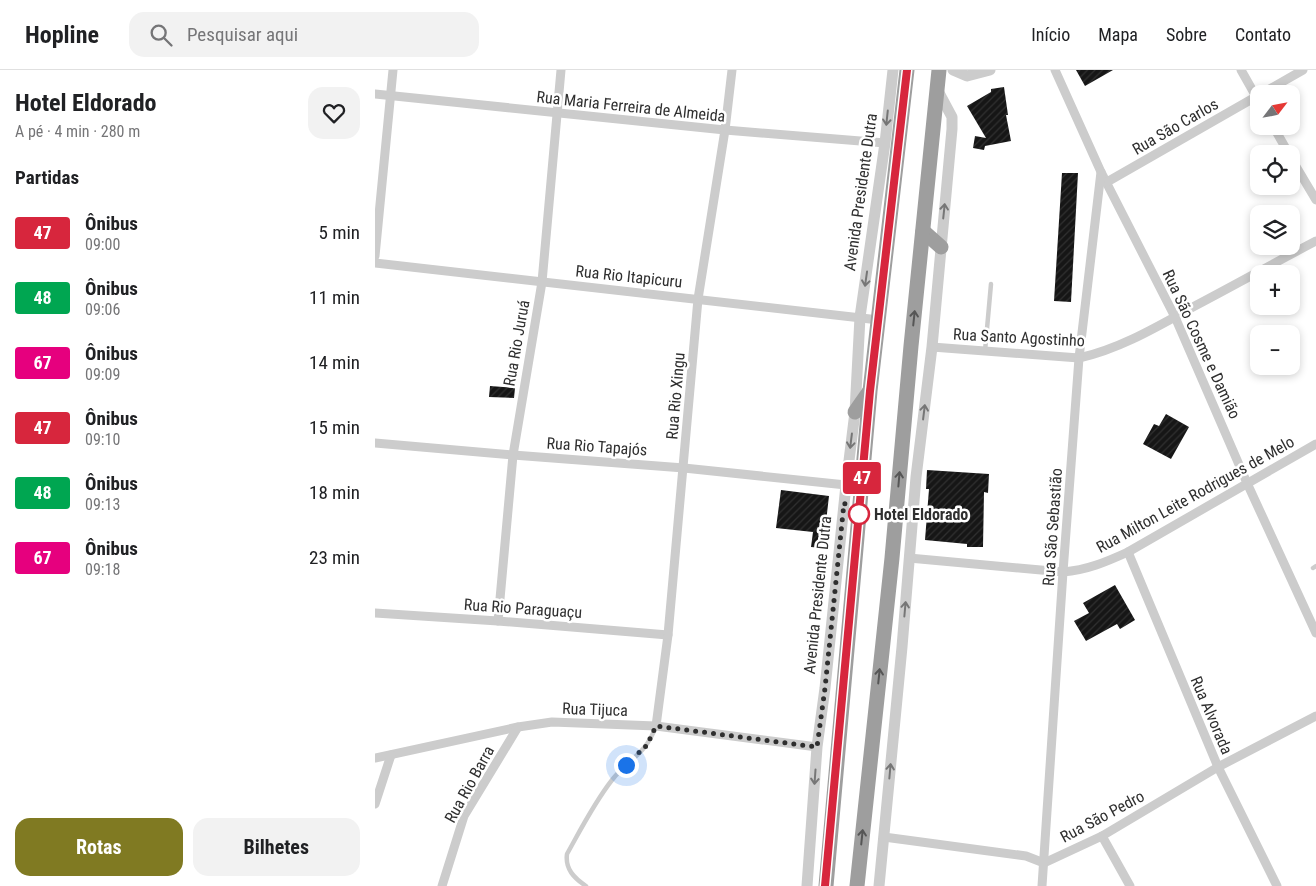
<!DOCTYPE html>
<html lang="pt">
<head>
<meta charset="utf-8">
<style>
  body { margin:0; font-family:"Roboto Condensed",sans-serif; background:#f2f2f2; color:#202124; height:100vh; display:flex; flex-direction:column; font-size:19px; white-space:nowrap }
  * { box-sizing:border-box; margin:0 }
  p { font-size:16px; color:#757577 }
  .icon { flex:none; width:28px; height:28px; fill:none; stroke:currentColor; stroke-width:2; stroke-linecap:round; stroke-linejoin:round }
  .map { position:relative; flex:1; overflow:hidden }
  .side { display:flex; flex-direction:column; background:#fff; width:375px }
  .side>* { flex:none }
  .badge { padding:0 10px; border-radius:4px; font-size:18px; line-height:32px }
  .needle { width:32px; rotate:58deg }
  .controls { position:absolute; left:875px; top:15px; display:grid; gap:10px }
  .controls a { display:grid; place-items:center; width:50px; height:50px; border-radius:10px; background:#fff; box-shadow:0 2px 8px #0003; font-size:25px }
  .you { position:absolute; width:25px; height:25px; margin:-12px; border:4px solid #fff; border-radius:50%; background:#1a73e8; box-shadow:0 0 0 8px #1a73e833 }
  .map>.badge { position:absolute; translate:-50% -50%; box-shadow:0 0 0 2px #fff }
  h2 { padding:0 15px; font-size:19px; line-height:45px }
  .round { display:grid; place-items:center; flex:none; width:52px; height:52px; border-radius:15px; background:#f2f2f2 }
  .overview { display:flex; align-items:center; justify-content:space-between; height:85px; padding:0 15px }
  h1 { font-size:24px; font-weight:700; line-height:38px }
  .primary-button { display:flex; gap:10px; margin-top:auto; padding:10px 15px }
  .primary-button a { flex:1; height:58px; border-radius:15px; background:#807a22; color:#fff; font-size:20px; font-weight:700; line-height:58px; text-align:center }
  .primary-button a+a { background:#f2f2f2; color:#202124 }
  ul { padding:0; list-style:none }
  li { display:flex; align-items:center; gap:15px; height:65px; padding:0 15px }
  li div { flex:1 }
  li b { display:block; font-size:19px }
  li em { font-style:normal }
  li .badge { min-width:55px; font-weight:700; text-align:center }
  header { display:flex; align-items:center; gap:30px; box-sizing:border-box; height:70px; padding:0 25px; background:#fff; border-bottom:1px solid #e0e0e0 }
  header strong { font-size:24px }
  nav { display:flex; gap:28px; margin-inline-start:auto; font-size:18px }
  .search { width:350px; height:45px; background:#f2f2f2; display:flex; align-items:center; gap:12px; box-sizing:border-box; padding:0 18px; border-radius:15px; color:#757577; font-size:19px }
  main { display:flex; flex:1; min-height:0 }
  .map>svg:first-child { display:block }
  .building { fill:url(#building-hatch) }
  .lines { fill:none; stroke-linecap:round; stroke-linejoin:round }
  .service { stroke:#ccc; stroke-width:4.5 }
  .minor { stroke:#ccc; stroke-width:9 }
  .tertiary { stroke:#ccc; stroke-width:11 }
  .trunk { stroke:#9e9e9e; stroke-width:15 }
  .oneway { stroke:#767676 }
  .oneway2 { stroke:#565656 }
  .line-casing { stroke:#fff; stroke-width:11 }
  .line { stroke:#d7263d; stroke-width:8 }
  .walk { stroke:#2f2f2f; stroke-width:5; stroke-dasharray:0 9 }
  .stop-dot { fill:#fff; stroke:#d7263d; stroke-width:2.5 }
  .labels { text-anchor:middle; stroke-width:5; stroke-linejoin:round; paint-order:stroke }
  .street-label { font-size:16px; fill:#2f2f2f; stroke:#fff }
  .stop-label { font-size:16px; font-weight:bold; fill:#2f2f2f; stroke:#fff; text-anchor:start }
</style>
</head>
<body>
<header>
<strong>Hopline</strong>
<div class="search"><svg class="icon" aria-label="search" viewBox="0 0 24 24"><circle cx="10" cy="10" r="6"/><path d="M15 15l6 6"/></svg>Pesquisar aqui</div>
<nav><a>Início</a><a>Mapa</a><a>Sobre</a><a>Contato</a></nav>
</header>
<main>
<section class="side">
<div class="overview"><div><h1>Hotel Eldorado</h1><p>A pé · 4 min · 280 m</p></div><a class="round"><svg class="icon" aria-label="heart" viewBox="0 0 24 24"><path d="M12 20l-8-8c-3-5 5-10 8-4 3-6 11-1 8 4z"/></svg></a></div>
<h2>Partidas</h2>
<ul>
<li><span class="badge" style="background:#d7263d;color:#fff">47</span><div><b>Ônibus</b><p>09:00</p></div><em>5 min</em></li>
<li><span class="badge" style="background:#00a651;color:#fff">48</span><div><b>Ônibus</b><p>09:06</p></div><em>11 min</em></li>
<li><span class="badge" style="background:#e6007e;color:#fff">67</span><div><b>Ônibus</b><p>09:09</p></div><em>14 min</em></li>
<li><span class="badge" style="background:#d7263d;color:#fff">47</span><div><b>Ônibus</b><p>09:10</p></div><em>15 min</em></li>
<li><span class="badge" style="background:#00a651;color:#fff">48</span><div><b>Ônibus</b><p>09:13</p></div><em>18 min</em></li>
<li><span class="badge" style="background:#e6007e;color:#fff">67</span><div><b>Ônibus</b><p>09:18</p></div><em>23 min</em></li>
</ul>
<div class="primary-button"><a>Rotas</a><a>Bilhetes</a></div>
</section>
<div class="map">
<svg width="941" height="816" viewBox="0 0 941 816">
  <defs>
    <pattern id="building-hatch" width="6" height="6" patternUnits="userSpaceOnUse" patternTransform="scale(1.25)"><rect width="6" height="6" fill="#161616"/><path d="M-1 1l2-2M0 6l6-6M5 7l2-2" fill="none" stroke="#303030"/></pattern>
  </defs>
  <rect width="100%" height="100%" fill="#fff"/>
  <g class="building">
    <polygon points="701,0 738,0 710,16"/>
    <polygon points="629,17 633,45 631,45 636,71 610,76 609,80 598,78 600,66 611,68 592,36 616,22 616,19"/>
    <polygon points="687,103 703,103 696,232 679,231"/>
    <polygon points="115,316 140,318 139,328 114,327"/>
    <polygon points="791,344 814,357 796,389 768,374 779,354 784,356"/>
    <polygon points="552,400 614,404 613,423 609,422 608,477 592,477 592,474 550,470 554,419 551,419"/>
    <polygon points="406,420 454,426 448,478 436,477 438,462 401,458"/>
    <polygon points="740,515 760,550 745,559 742,554 711,571 699,551 714,543 708,533"/>
  </g>
  <g class="lines">
    <g class="service">
      <polyline points="610,281 616,214"/>
      <polyline points="938,498 941,496"/>
      <path d="M211,816C199,808 190,799 192,784C206,759 219,733 237,710C254,688 270,686 281,656"/>
    </g>
    <g class="minor">
      <polyline points="680,0 726,102 800,247 872,413 941,563"/>
      <polyline points="866,0 883,30"/>
      <polyline points="0,24 350,60 510,73"/>
      <polyline points="886,24 928,0"/>
      <polyline points="898,56 914,84"/>
      <polyline points="916,88 941,130"/>
      <polyline points="732,112 884,25"/>
      <polyline points="0,186 18,0"/>
      <polyline points="0,193 504,250"/>
      <path d="M557,277L704,288C744,279 780,258 816,238C858,216 899,193 941,171"/>
      <polyline points="0,373 138,385 309,398 471,415"/>
      <polyline points="753,482 843,697 902,816"/>
      <path d="M534,488L688,502C712,500 731,492 753,482L941,374"/>
      <polyline points="0,543 123,551 293,565"/>
      <polyline points="123,551 138,385 167,212 186,0"/>
      <polyline points="281,656 293,565 323,229 350,60 357,0"/>
      <polyline points="0,688 143,657 177,652 281,656 442,677"/>
      <polyline points="0,734 16,685"/>
      <polyline points="727,766 755,816"/>
      <polyline points="509,767 651,786 669,793 727,766 843,697 941,646"/>
      <polyline points="67,816 89,746 143,657"/>
      <polyline points="667,816 688,502 704,288 726,102"/>
    </g>
    <g class="tertiary">
      <polyline points="578,0 592,6 615,0"/>
      <polyline points="432,816 442,677 450,618 471,415 480,342 485,247 510,73 518,0"/>
      <polyline points="504,816 527,577 541,407 557,277 577,59 577,47 562,19"/>
    </g>
    <g class="trunk">
      <polyline points="548,161 566,177"/>
      <polyline points="480,342 494,322"/>
      <polyline points="451,816 495,321 532,0"/>
      <polyline points="482,816 517,488 536,276 564,0"/>
    </g>
  </g>
  <defs><path id="oneway-shaft" d="M-6 0H5M1.5-3L5.5 0L1.5 3" fill="none" stroke-width="1.6" stroke-linecap="round" stroke-linejoin="round" transform="scale(1.25)"/></defs>
  <g class="oneway">
    <use href="#oneway-shaft" transform="translate(512 48) rotate(96)"/>
    <use href="#oneway-shaft" transform="translate(569 141) rotate(-84)"/>
    <use href="#oneway-shaft" transform="translate(491 209) rotate(98)"/>
    <use href="#oneway-shaft" transform="translate(549 342) rotate(-83)"/>
    <use href="#oneway-shaft" transform="translate(476 371) rotate(97)"/>
    <use href="#oneway-shaft" transform="translate(530 539) rotate(-85)"/>
    <use href="#oneway-shaft" transform="translate(515 701) rotate(-85)"/>
    <use href="#oneway-shaft" transform="translate(440 707) rotate(94)"/>
  </g>
  <g class="oneway2">
    <use href="#oneway-shaft" transform="translate(539 248) rotate(-84)"/>
    <use href="#oneway-shaft" transform="translate(524 409) rotate(-85)"/>
    <use href="#oneway-shaft" transform="translate(504 606) rotate(-84)"/>
    <use href="#oneway-shaft" transform="translate(487 767) rotate(-84)"/>
  </g>
  <g class="lines">
    <defs>
      <polyline id="line" points="450,816 495,321 532,0"/>
    </defs>
    <use href="#line" class="line-casing"/>
    <use href="#line" class="line"/>
    <polyline class="walk" points="251,695 272,675 281,656 442,677 450,618 469,433 484,444"/>
  </g>
  <circle class="stop-dot" cx="484" cy="444" r="10"/>
  <g class="labels">
    <g class="street-label">
      <text transform="translate(256 36) rotate(6)" y="6">Rua Maria Ferreira de Almeida</text>
      <text transform="translate(800 56) rotate(-30)" y="6">Rua São Carlos</text>
      <text transform="translate(485 122) rotate(-82)" y="6">Avenida Presidente Dutra</text>
      <text transform="translate(254 206) rotate(6)" y="6">Rua Rio Itapicuru</text>
      <text transform="translate(644 267) rotate(3)" y="6">Rua Santo Agostinho</text>
      <text transform="translate(141 273) rotate(-80)" y="6">Rua Rio Juruá</text>
      <text transform="translate(827 274) rotate(65)" y="6">Rua São Cosme e Damião</text>
      <text transform="translate(300 326) rotate(-85)" y="6">Rua Rio Xingu</text>
      <text transform="translate(222 376) rotate(4)" y="6">Rua Rio Tapajós</text>
      <text transform="translate(820 424) rotate(-29)" y="6">Rua Milton Leite Rodrigues de Melo</text>
      <text transform="translate(677 457) rotate(-86)" y="6">Rua São Sebastião</text>
      <text transform="translate(442 525) rotate(-84)" y="6">Avenida Presidente Dutra</text>
      <text transform="translate(148 538) rotate(4)" y="6">Rua Rio Paraguaçu</text>
      <text transform="translate(220 639) rotate(2)" y="6">Rua Tijuca</text>
      <text transform="translate(837 645) rotate(67)" y="6">Rua Alvorada</text>
      <text transform="translate(94 714) rotate(-61)" y="6">Rua Rio Barra</text>
      <text transform="translate(727 746) rotate(-28)" y="6">Rua São Pedro</text>
    </g>
    <g class="stop-label">
      <text x="499" y="450">Hotel Eldorado</text>
    </g>
  </g>
</svg>
<div class="controls">
<a><svg class="needle" viewBox="-14 -14 28 28"><path d="M0-13l5 13h-10z" fill="#e53935"/><path d="M0 13l5-13h-10z" fill="#757577"/></svg></a>
<a><svg class="icon" aria-label="locate" viewBox="0 0 24 24"><circle cx="12" cy="12" r="6"/><path d="M12 2v4M12 18v4M2 12h4M18 12h4"/></svg></a>
<a><svg class="icon" aria-label="layers" viewBox="0 0 24 24"><path d="M12 4l9 5-9 5-9-5zM3 14l9 5 9-5"/></svg></a>
<a>+</a>
<a>−</a>
</div>
<div class="you" style="left:251px;top:695px"></div>
<b class="badge" style="left:487px;top:408px;background:#d7263d;color:#fff">47</b>
</div>
</main>
</body>
</html>
